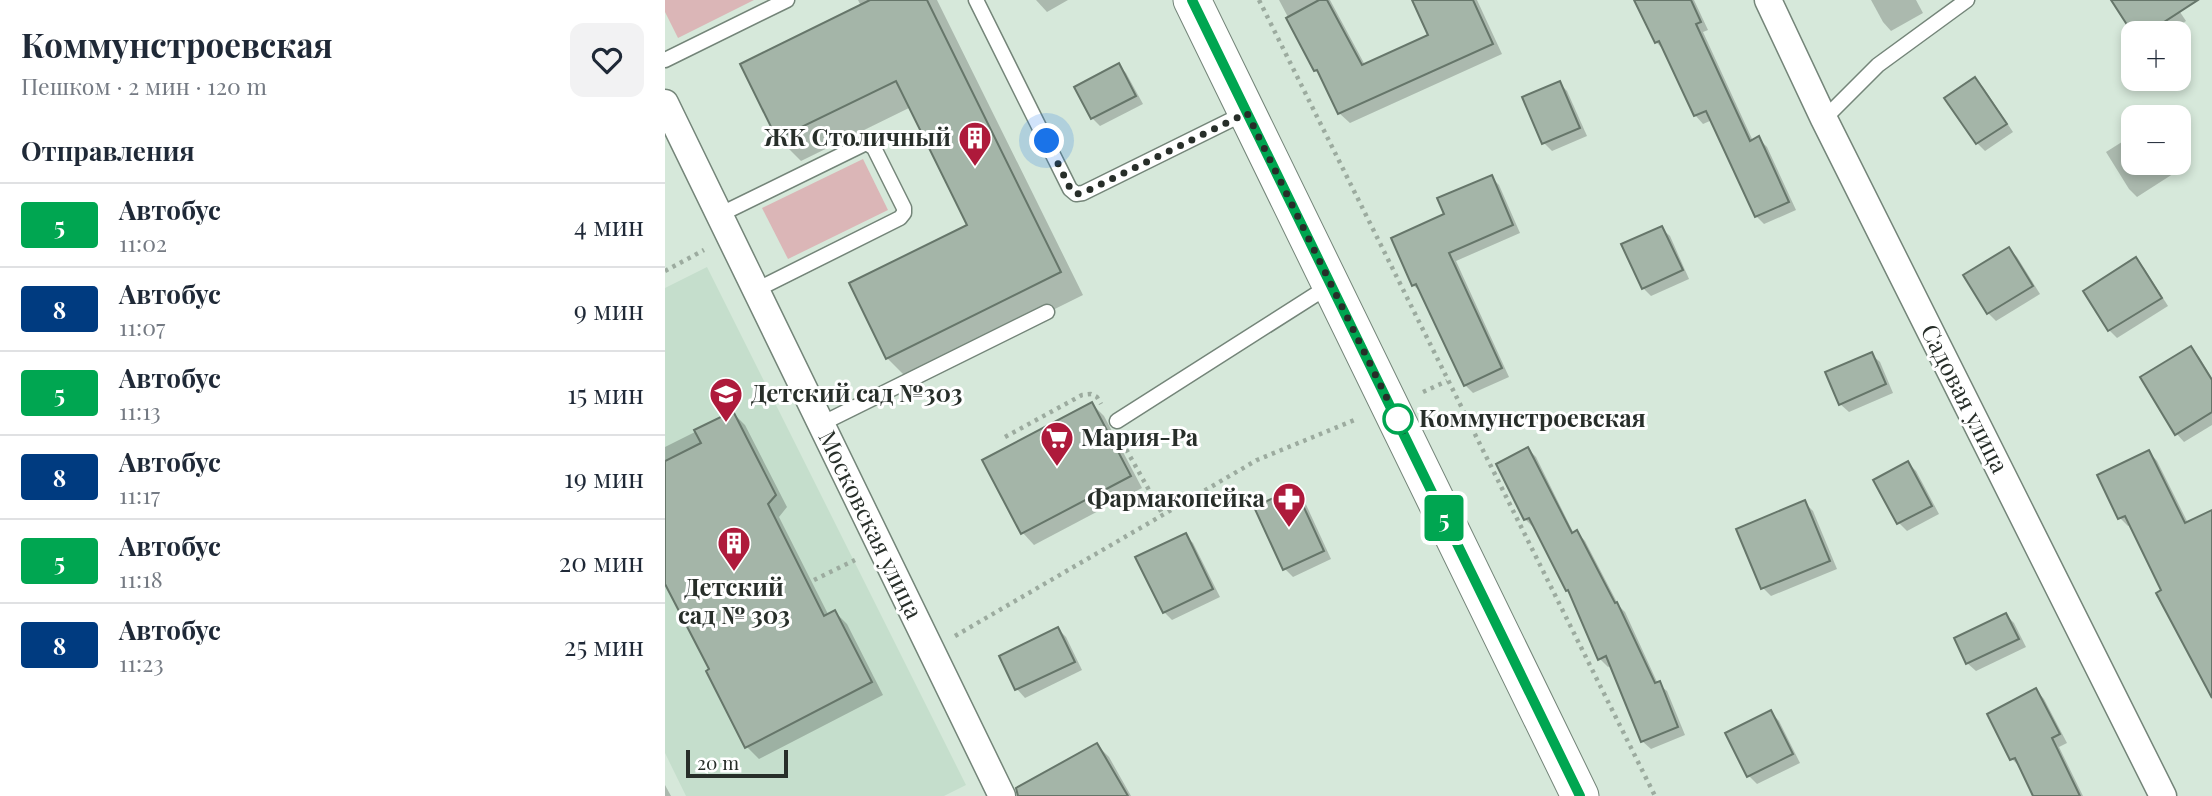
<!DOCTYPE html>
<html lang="ru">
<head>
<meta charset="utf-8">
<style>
  body { margin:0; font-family:"Playfair Display",serif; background:#f2f2f3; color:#1f2937; height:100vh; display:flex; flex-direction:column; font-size:26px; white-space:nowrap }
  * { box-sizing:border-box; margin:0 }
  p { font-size:23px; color:#747a83 }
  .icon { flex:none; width:38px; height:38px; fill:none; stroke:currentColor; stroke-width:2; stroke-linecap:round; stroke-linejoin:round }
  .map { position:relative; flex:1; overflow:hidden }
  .sheet { display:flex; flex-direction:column; background:#fff; width:665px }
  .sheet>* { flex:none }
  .badge { padding:0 14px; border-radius:5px; font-size:24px; line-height:46px }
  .controls { position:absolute; left:1456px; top:21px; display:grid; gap:14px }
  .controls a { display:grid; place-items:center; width:70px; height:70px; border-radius:14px; background:#fff; box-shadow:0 4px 10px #0003; font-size:35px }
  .scale { position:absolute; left:21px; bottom:18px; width:102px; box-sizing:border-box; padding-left:7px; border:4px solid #272e29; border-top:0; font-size:19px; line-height:24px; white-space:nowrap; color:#272e29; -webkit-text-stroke:5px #fff; paint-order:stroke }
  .you { position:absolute; width:35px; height:35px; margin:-18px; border:5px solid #fff; border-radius:50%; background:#1a73e8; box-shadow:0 0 0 10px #1a73e833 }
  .map>.badge { position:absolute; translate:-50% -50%; box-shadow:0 0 0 4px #fff }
  h2 { padding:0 21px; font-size:26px; line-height:63px }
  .round { display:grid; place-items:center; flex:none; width:74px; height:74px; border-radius:14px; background:#f2f2f3 }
  .overview { display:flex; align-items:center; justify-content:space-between; height:119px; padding:0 21px }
  h1 { font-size:33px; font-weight:700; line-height:52px }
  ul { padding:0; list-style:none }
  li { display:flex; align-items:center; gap:21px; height:84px; padding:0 21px; border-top:2px solid #e0e1e3 }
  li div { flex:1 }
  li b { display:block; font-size:26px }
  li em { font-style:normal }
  li .badge { min-width:77px; font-weight:700; text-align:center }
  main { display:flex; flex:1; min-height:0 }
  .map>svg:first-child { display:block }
  .built { fill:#c5decc }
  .green { fill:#dbb6b7 }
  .shadow { fill:#0003 }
  .building { fill:#a4b5a8; stroke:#66766a; stroke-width:2 }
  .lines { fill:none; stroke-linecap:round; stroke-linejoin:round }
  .service-casing { stroke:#748579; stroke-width:17 }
  .minor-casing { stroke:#748579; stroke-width:29 }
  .secondary-casing { stroke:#748579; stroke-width:39 }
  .path { stroke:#9cab9f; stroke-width:4.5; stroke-dasharray:3.5 5; stroke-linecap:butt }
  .service { stroke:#fff; stroke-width:14 }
  .minor { stroke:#fff; stroke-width:26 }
  .secondary { stroke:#fff; stroke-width:37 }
  .line-casing { stroke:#fff; stroke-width:16 }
  .line { stroke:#00a651; stroke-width:10 }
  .walk { stroke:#272e29; stroke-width:7; stroke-dasharray:0 12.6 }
  .stop-dot { fill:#fff; stroke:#00a651; stroke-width:3.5 }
  .labels { text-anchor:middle; stroke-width:6; stroke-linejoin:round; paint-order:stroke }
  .poi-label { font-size:24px; font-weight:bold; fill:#272e29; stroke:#fff; text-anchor:end }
  .street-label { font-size:24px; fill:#272e29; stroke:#fff }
  .stop-label { font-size:24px; font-weight:bold; fill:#272e29; stroke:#fff; text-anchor:start }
</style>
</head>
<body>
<main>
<section class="sheet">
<div class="overview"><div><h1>Коммунстроевская</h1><p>Пешком · 2 мин · 120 m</p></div><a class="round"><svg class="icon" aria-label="heart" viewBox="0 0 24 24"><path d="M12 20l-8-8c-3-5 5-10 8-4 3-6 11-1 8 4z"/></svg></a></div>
<h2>Отправления</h2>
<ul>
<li><span class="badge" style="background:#00a651;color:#fff">5</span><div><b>Автобус</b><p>11:02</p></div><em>4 мин</em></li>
<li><span class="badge" style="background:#003b80;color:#fff">8</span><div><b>Автобус</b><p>11:07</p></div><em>9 мин</em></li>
<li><span class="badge" style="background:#00a651;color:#fff">5</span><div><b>Автобус</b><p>11:13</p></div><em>15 мин</em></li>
<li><span class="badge" style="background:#003b80;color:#fff">8</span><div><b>Автобус</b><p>11:17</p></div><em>19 мин</em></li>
<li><span class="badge" style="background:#00a651;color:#fff">5</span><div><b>Автобус</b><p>11:18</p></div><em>20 мин</em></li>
<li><span class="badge" style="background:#003b80;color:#fff">8</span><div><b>Автобус</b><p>11:23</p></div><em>25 мин</em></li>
</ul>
</section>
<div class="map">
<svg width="1547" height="796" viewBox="0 0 1547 796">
  <rect width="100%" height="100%" fill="#d6e8da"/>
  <polygon class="built" points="42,267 301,785 279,796 21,796 0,753 0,288"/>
  <g class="green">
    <polygon points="0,0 89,0 13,38 0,12"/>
    <polygon points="198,159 223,210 123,259 97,208"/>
  </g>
  <g class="shadow">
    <polygon points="193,0 272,0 418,295 245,381 222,358 304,226 246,107 136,161 113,138 196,6"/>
    <polygon points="371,0 403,0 382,12"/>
    <polygon points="614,0 665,0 700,65 765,36 749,0 812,0 837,54 685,123 674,113 657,77 651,70"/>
    <polygon points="985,0 1029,0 1043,30 1038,32 1088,141 1094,139 1102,147 1131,210 1099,224 1091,216 1047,120 1038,124 1030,115 999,50 991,42"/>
    <polygon points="1206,0 1251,0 1258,13 1226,31 1218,22"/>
    <polygon points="1448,0 1507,0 1521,21 1502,33 1470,33"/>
    <polygon points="453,65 461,73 478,104 435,126 427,118"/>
    <polygon points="1309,79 1318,87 1348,132 1320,151 1312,143 1281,99"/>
    <polygon points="894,83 902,91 922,136 887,151 879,143"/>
    <polygon points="1468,135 1468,163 1505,163 1511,172 1472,197 1464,189 1441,152"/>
    <polygon points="826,177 834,185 855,233 791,261 844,377 808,393 800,385 757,293 748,285 782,215"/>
    <polygon points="996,228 1005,236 1024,279 986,296 978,288"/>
    <polygon points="1344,249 1352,257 1375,294 1331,321 1323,313"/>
    <polygon points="1471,260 1479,268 1503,306 1452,338 1444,330 1420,292"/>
    <polygon points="1526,348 1534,357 1547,378 1547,425 1519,442 1511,433"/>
    <polygon points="1206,354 1215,362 1228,393 1184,412 1175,404"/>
    <polygon points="427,404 439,416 477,488 369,545 358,533"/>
    <polygon points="68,413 80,425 122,507 114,517 164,616 170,612 182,624 218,695 94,759 82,747 43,672 46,670 0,580 0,447"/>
    <polygon points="863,449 871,457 909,534 912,532 920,541 954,606 960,612 993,684 1002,691 1020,735 986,749 977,741 947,665 943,667 935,659 906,593 870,527 868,527 860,519"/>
    <polygon points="1484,452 1492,461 1523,523 1547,516 1547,691 1466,524 1463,526 1455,518"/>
    <polygon points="1243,463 1251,471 1274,514 1242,531 1234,523 1211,480"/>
    <polygon points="630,490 638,498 666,559 628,577 620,569"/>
    <polygon points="1140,503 1148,511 1172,569 1106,596 1098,588"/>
    <polygon points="520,535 528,543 555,597 507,620 499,612"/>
    <polygon points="1341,615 1349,623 1361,647 1311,671 1302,663"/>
    <polygon points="393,629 401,637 417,670 360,698 352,689 336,657"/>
    <polygon points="1371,690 1379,699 1402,743 1394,747 1418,796 1370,796 1355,767 1347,759"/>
    <polygon points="1106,712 1114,721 1135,763 1092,784 1084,776"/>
    <polygon points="432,745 444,757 466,796 375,796"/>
    <polygon points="0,785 6,796 0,796"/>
  </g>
  <g class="building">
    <polygon points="205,0 262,0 396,272 221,359 184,283 302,225 231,81 112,139 75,64"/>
    <polygon points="654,0 662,0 697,65 763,35 747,0 808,0 828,44 673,114 652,70 649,71 621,18"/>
    <polygon points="969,0 1026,0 1036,22 1031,24 1085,141 1094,136 1124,202 1090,217 1041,111 1029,116 994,41 990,43"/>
    <polygon points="1446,0 1533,0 1482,33 1468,34"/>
    <polygon points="454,63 471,96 426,119 409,87"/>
    <polygon points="1310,77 1342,124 1311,144 1279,98"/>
    <polygon points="895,81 915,128 877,144 857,97"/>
    <polygon points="827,175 848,225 784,253 837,368 799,386 751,284 747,286 726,238 779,214 772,198"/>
    <polygon points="997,226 1018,270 977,289 956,244"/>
    <polygon points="1344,247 1368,286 1322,314 1298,275"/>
    <polygon points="1471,257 1497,298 1443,331 1418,291"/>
    <polygon points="1526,346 1547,380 1547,412 1510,435 1475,377"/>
    <polygon points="1207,352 1221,384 1174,405 1160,372"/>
    <polygon points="427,402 466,476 356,534 317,460"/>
    <polygon points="68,411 111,495 103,504 159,616 170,610 207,682 80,748 41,671 44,669 0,584 0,461 36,443 29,430"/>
    <polygon points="863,447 907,533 912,530 950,603 952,602 990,683 995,681 1013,727 976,742 941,656 933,660 903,590 901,591 864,518 859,520 831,464"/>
    <polygon points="1484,450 1520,523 1547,510 1547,698 1491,593 1496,590 1460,516 1453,519 1432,475"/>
    <polygon points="1243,461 1267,506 1232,524 1208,480"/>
    <polygon points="630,488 659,551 618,570 589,507"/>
    <polygon points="1140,500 1165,561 1096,589 1071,529"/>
    <polygon points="521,533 548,589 498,613 470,557"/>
    <polygon points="1341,613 1354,639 1301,664 1289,638"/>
    <polygon points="393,627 410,662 350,690 334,656"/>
    <polygon points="1371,688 1395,734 1387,738 1415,796 1368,796 1350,758 1345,760 1322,714"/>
    <polygon points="1106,710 1128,754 1082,777 1060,733"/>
    <polygon points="432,743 463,796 353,796 351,788"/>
  </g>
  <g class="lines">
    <defs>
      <g id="service">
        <polyline points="311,0 405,189 411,194 418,193 582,112"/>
        <polyline points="0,60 122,0"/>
        <polyline points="1159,119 1213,65 1302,0"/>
        <polyline points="54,215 199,144 203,144 209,148 239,208 239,213 235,218 91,290"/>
        <polyline points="452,421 664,286"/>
        <polyline points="156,424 382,312"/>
      </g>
      <g id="minor">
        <polyline points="1103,0 1159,119 1498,796"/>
        <polyline points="0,103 337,796"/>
      </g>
      <polyline id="secondary" points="527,0 915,796"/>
    </defs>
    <use href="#service" class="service-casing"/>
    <use href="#minor" class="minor-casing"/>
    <use href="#secondary" class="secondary-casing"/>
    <g class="path">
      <polyline points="594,0 990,796"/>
      <polyline points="0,271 39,250"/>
      <polyline points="758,392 782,381"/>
      <polyline points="340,437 417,395 426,394 432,397 436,404"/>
      <polyline points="457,442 498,515"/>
      <polyline points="149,580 190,560"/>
      <polyline points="290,636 592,460 692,419"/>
    </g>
    <use href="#service" class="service"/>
    <use href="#minor" class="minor"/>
    <use href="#secondary" class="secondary"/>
  </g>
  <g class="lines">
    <defs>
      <polyline id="line" points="527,0 915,796"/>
    </defs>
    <use href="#line" class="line-casing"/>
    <use href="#line" class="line"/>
    <polyline class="walk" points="382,141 405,188 411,194 418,193 582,113 738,431 733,419"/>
  </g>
  <defs>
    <symbol id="building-pin" viewBox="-11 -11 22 30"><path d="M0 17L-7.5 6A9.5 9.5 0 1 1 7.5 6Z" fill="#ae1a3b" stroke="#fff"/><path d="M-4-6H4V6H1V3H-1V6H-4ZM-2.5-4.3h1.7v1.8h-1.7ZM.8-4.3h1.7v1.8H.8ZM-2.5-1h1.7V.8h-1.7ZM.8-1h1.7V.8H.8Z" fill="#fff"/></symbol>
    <symbol id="school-pin" viewBox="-11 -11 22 30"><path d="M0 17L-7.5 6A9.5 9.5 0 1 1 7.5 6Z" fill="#ae1a3b" stroke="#fff"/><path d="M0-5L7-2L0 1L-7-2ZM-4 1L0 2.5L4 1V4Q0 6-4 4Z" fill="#fff"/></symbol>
    <symbol id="supermarket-pin" viewBox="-11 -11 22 30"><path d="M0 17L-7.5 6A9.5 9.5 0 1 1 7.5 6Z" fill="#ae1a3b" stroke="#fff"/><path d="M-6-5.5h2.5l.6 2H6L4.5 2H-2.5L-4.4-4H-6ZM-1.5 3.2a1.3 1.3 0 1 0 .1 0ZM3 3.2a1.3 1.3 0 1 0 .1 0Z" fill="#fff"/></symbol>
    <symbol id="pharmacy-pin" viewBox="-11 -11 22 30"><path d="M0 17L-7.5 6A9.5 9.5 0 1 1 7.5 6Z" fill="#ae1a3b" stroke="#fff"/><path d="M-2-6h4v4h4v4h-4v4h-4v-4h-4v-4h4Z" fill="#fff"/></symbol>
  </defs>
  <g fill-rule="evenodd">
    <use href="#building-pin" x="291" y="119" width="38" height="52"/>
    <use href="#school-pin" x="42" y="375" width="38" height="52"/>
    <use href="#supermarket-pin" x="373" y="419" width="38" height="52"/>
    <use href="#pharmacy-pin" x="605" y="480" width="38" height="52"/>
    <use href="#building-pin" x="50" y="524" width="38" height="52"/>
  </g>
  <circle class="stop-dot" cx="733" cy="419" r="14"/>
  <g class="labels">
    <g class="poi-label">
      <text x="286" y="146">ЖК Столичный</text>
      <text x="86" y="402" text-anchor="start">Детский сад №303</text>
      <text x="416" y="446" text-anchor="start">Мария-Ра</text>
      <text x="600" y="507">Фармакопейка</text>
      <text x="69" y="596" text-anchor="middle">Детский<tspan x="69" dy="28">сад № 303</tspan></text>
    </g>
    <g class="street-label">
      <text transform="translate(1299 399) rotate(63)" y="8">Садовая улица</text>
      <text transform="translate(205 525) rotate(64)" y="8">Московская улица</text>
    </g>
    <g class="stop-label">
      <text x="754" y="427">Коммунстроевская</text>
    </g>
  </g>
</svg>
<div class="controls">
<a>+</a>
<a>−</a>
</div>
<div class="scale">20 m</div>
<div class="you" style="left:382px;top:141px"></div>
<b class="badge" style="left:779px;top:518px;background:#00a651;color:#fff">5</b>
</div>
</main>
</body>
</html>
